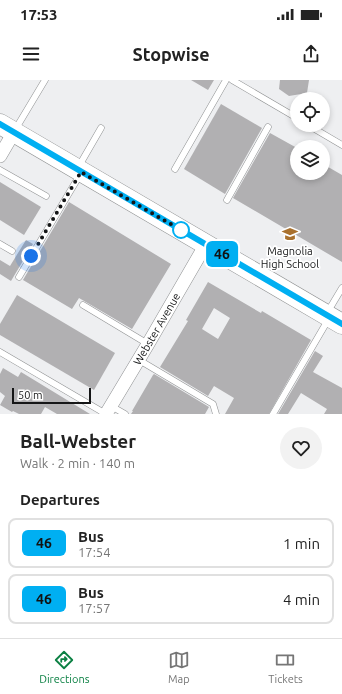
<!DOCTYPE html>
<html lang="en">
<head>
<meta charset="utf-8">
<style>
  body { margin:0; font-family:Ubuntu,sans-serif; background:#f2f2f2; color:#222; height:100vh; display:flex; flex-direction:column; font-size:15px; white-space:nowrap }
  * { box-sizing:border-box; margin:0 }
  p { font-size:13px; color:#767676 }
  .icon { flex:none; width:22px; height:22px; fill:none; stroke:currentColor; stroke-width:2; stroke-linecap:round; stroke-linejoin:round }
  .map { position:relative; height:334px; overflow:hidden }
  .sheet { display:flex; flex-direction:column; background:#fff; flex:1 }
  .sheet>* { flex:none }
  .badge { padding:0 8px; border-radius:6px; font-size:14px; line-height:26px }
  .controls { position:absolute; left:290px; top:12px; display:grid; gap:8px }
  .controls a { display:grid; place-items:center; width:40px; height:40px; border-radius:50%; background:#fff; box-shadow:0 2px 6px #0003; font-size:20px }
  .scale { position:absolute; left:12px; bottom:10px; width:79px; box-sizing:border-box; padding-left:4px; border:2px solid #151617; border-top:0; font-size:11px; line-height:14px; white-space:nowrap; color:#151617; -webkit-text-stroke:3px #fff; paint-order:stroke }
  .you { position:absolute; width:20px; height:20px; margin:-10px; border:3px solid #fff; border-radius:50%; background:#1a73e8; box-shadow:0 0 0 6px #1a73e833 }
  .map>.badge { position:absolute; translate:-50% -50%; box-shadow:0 0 0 2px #fff }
  h2 { padding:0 20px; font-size:15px; line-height:36px }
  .round { display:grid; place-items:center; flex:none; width:42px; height:42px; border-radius:21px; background:#f2f2f2 }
  .head { display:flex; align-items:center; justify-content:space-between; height:68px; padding:0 20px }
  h1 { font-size:19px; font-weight:700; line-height:30px }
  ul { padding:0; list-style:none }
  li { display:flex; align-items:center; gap:12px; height:50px; margin:0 8px 6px; padding:0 12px; border:2px solid #e0e0e0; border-radius:8px }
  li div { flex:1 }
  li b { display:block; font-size:15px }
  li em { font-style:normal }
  li .badge { min-width:44px; font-weight:700; text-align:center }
  .status { display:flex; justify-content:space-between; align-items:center; height:28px; padding:0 20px; background:#fff; direction:ltr }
  .status svg { height:11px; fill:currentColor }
  header { display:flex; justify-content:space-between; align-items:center; height:52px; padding:0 20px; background:#fff; font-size:18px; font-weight:700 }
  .dock { display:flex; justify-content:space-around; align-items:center; height:56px; border-top:1px solid #e0e0e0; background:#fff; font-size:11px; color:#767676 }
  .dock a { display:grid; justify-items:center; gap:2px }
  .dock .active { color:#0b8043 }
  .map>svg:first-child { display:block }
  .building { fill:#b1b0b2; fill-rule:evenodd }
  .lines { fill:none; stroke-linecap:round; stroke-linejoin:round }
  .lane-casing { stroke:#8f9192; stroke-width:7 }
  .street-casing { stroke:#8f9192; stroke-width:14 }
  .primary-casing { stroke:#8f9192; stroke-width:21 }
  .lane { stroke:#fff; stroke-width:6 }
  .street { stroke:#fff; stroke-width:13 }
  .primary { stroke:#fff; stroke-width:20 }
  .line-casing { stroke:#fff; stroke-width:9 }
  .line { stroke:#00aff2; stroke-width:6 }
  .walk { stroke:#151617; stroke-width:4; stroke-dasharray:0 7.2 }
  .stop-dot { fill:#fff; stroke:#00aff2; stroke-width:2 }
  .labels { text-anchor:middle; stroke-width:3.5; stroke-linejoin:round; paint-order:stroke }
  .poi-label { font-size:11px; fill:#151617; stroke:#fff }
  .street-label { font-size:11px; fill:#151617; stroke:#fff }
</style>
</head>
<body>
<div class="status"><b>17:53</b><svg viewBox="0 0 49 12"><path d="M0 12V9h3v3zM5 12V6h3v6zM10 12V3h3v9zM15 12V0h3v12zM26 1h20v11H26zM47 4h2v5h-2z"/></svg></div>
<header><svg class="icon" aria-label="menu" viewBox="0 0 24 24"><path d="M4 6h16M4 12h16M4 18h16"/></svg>Stopwise<svg class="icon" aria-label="share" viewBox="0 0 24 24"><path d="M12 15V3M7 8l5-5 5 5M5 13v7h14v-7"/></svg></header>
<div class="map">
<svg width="342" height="334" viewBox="0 0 342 334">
  <rect width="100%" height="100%" fill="#eeeff1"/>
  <g class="building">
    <polygon points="191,0 214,0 208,10"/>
    <polygon points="280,0 309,0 307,13 289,16 279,9"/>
    <polygon points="221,24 262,48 225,114 184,89"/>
    <polygon points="270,53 297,68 297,93 323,93 323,84 342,95 342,182 233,118"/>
    <polygon points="0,102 41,127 24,155 0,140"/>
    <polygon points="69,122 171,184 132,249 79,218 72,229 23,200"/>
    <polygon points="26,160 33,164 11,201 0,194 0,180 10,186"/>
    <path d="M208,202L261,233L262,231L311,260L269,334H225L234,318L214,306L208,316L160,287L188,241L186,240ZM214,228L230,238L218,259L202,249Z"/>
    <polygon points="17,215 115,273 94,310 0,255 0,244"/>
    <polygon points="315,271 323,276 313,292 342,308 342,334 324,334 327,329 301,313 288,334 278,334"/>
    <polygon points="3,288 18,297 21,292 90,334 57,334 45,327 41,334 19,334 13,331 12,332 0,325 5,316 0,312 0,294"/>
    <polygon points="154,294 209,327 205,334 131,334 133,331 132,331 153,295"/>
  </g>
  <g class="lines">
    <defs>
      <g id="lane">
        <polyline points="232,0 297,38"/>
        <polyline points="308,45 342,65"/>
        <polyline points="15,50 45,0"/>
        <polyline points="79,86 101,48"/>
        <polyline points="175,89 226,0"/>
        <polyline points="0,90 46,116"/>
        <polyline points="227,120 268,47"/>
        <polyline points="0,164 12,171"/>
        <polyline points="19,197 81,93"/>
        <polyline points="83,225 148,264"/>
        <polyline points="327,233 342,208"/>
        <polyline points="0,272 106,334"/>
        <polyline points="139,280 213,324 216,334"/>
        <polyline points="111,326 125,334"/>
        <polyline points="273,334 328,240"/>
      </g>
      <g id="street">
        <polyline points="0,76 14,52"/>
        <path id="s1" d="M106,334L148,264L206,164"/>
      </g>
      <polyline id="primary" points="0,44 342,244"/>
    </defs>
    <use href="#lane" class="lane-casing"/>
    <use href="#street" class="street-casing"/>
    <use href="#primary" class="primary-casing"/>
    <use href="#lane" class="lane"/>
    <use href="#street" class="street"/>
    <use href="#primary" class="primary"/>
  </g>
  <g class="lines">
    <defs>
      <polyline id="line" points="0,44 342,244"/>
    </defs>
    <use href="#line" class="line-casing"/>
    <use href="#line" class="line"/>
    <polyline class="walk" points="31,176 81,92 181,150"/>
  </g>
  <defs>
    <symbol id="school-bare" viewBox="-9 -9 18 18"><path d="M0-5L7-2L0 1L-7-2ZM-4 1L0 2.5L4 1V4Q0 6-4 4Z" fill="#a9712e" stroke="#fff" stroke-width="2.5" paint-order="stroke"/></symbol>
  </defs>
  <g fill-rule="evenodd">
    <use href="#school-bare" x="279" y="143" width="22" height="22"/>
  </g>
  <circle class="stop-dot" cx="181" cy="150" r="8"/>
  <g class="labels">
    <g class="poi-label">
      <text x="290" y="175">Magnolia<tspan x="290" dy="13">High School</tspan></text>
    </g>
    <g class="street-label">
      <text dy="4" stroke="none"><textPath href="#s1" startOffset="99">Webster Avenue</textPath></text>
    </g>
  </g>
</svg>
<div class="controls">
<a><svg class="icon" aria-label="locate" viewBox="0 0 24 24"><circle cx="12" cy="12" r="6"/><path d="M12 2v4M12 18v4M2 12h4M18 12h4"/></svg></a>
<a><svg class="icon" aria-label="layers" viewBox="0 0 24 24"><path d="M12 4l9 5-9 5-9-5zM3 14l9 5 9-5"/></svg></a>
</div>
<div class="scale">50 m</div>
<div class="you" style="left:31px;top:176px"></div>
<b class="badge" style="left:222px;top:174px;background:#00aff2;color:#111">46</b>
</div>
<section class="sheet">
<div class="head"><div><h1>Ball-Webster</h1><p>Walk · 2 min · 140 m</p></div><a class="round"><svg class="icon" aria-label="heart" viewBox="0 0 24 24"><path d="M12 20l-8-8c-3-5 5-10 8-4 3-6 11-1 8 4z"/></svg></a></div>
<h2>Departures</h2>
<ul>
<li><span class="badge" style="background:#00aff2;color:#111">46</span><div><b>Bus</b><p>17:54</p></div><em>1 min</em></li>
<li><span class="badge" style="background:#00aff2;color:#111">46</span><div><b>Bus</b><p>17:57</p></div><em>4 min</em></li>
</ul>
</section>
<nav class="dock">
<a class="active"><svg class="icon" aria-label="directions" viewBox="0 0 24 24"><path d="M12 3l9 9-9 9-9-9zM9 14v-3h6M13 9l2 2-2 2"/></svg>Directions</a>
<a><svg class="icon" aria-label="map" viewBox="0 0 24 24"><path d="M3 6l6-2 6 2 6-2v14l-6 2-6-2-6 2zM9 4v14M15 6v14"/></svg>Map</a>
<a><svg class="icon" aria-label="tickets" viewBox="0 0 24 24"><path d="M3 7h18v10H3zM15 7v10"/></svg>Tickets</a>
</nav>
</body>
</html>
